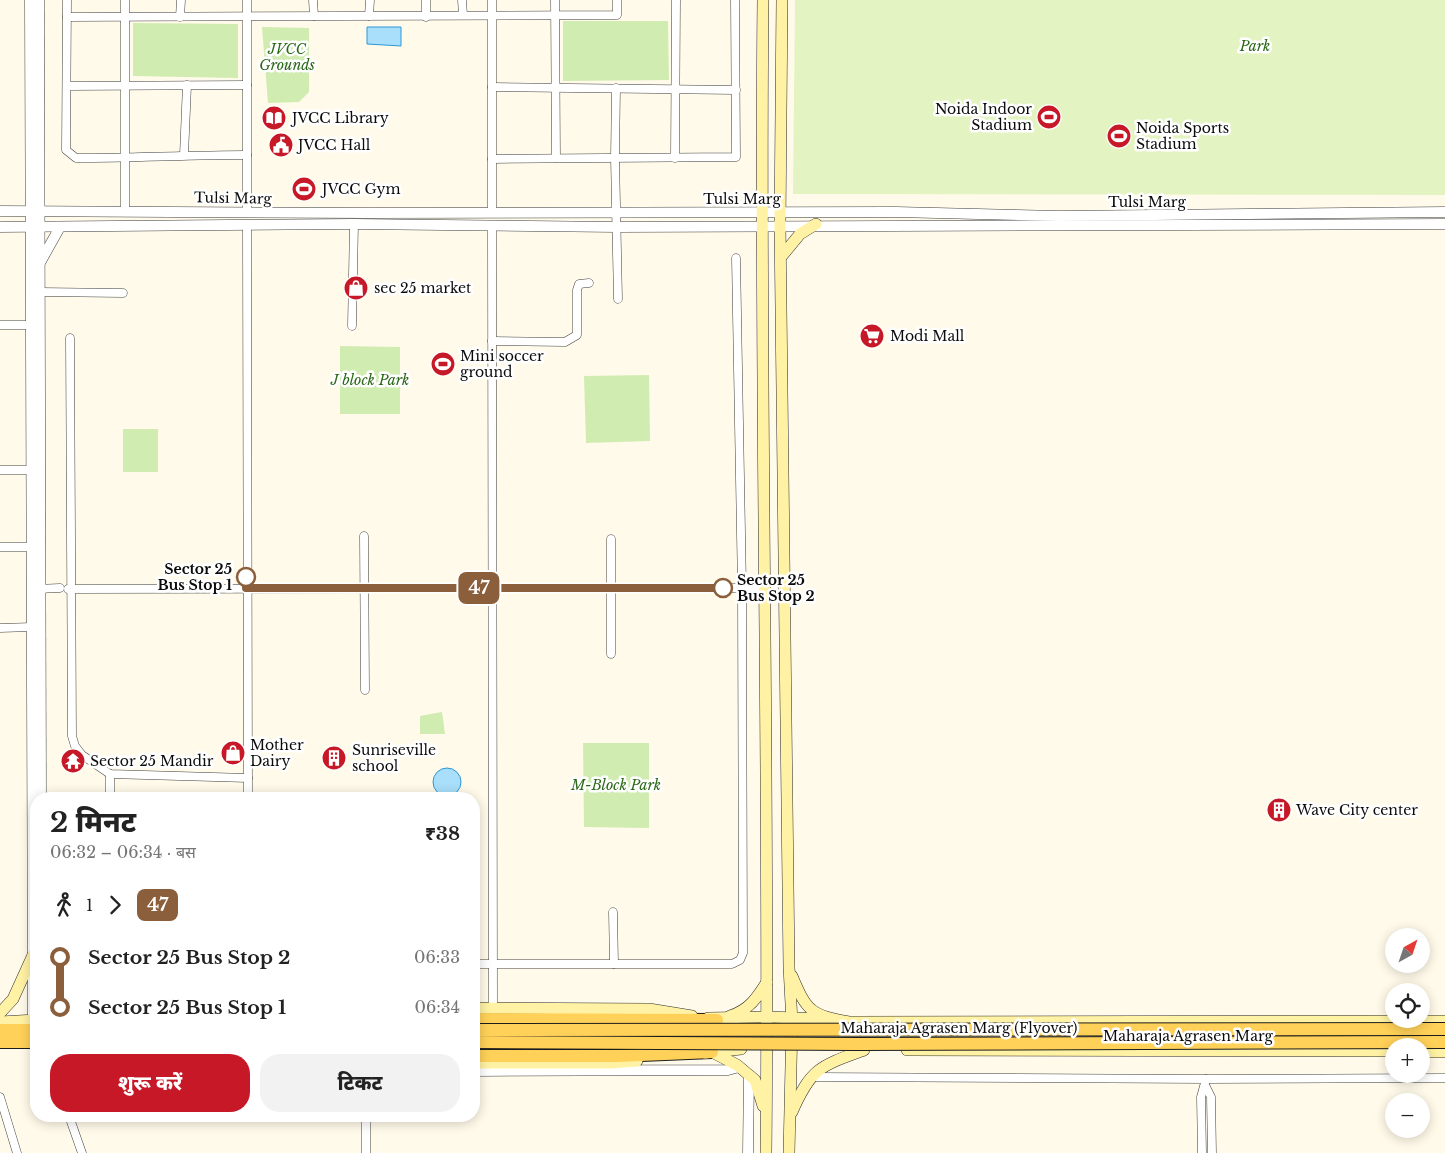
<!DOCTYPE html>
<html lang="hi">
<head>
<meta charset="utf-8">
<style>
  body { margin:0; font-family:"Libre Baskerville","Noto Sans Devanagari",serif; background:#f2f2f2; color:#222; height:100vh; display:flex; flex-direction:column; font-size:19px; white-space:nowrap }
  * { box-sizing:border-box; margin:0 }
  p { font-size:16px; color:#767676 }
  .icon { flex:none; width:28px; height:28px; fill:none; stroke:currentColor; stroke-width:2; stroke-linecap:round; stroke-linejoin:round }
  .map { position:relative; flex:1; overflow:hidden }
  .sheet { position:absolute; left:30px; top:792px; width:450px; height:330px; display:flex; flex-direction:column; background:#fff; border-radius:20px; box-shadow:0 2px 12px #0003 }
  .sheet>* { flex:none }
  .badge { padding:0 10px; border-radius:8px; font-size:18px; line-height:32px }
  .needle { width:32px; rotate:40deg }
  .tools { position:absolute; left:1385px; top:928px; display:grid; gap:10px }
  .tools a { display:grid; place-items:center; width:45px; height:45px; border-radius:50%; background:#fff; box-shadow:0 2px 12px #0003; font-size:25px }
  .map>.badge { position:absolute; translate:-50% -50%; box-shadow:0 0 0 2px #fff }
  .legs { display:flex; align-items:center; gap:8px; height:55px; padding:0 20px; font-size:16px }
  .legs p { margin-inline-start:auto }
  .overview { display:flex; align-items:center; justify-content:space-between; height:85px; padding:0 20px }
  h1 { font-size:28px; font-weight:800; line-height:38px }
  .primary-button { display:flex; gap:10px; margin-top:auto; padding:10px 20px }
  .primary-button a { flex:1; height:58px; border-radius:20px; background:#c61827; color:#fff; font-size:20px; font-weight:800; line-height:58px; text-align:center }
  .primary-button a+a { background:#f2f2f2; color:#222 }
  ul { padding:0 20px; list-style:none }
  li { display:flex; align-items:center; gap:18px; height:50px; font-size:19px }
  li i { display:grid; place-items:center; width:8px; height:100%; margin:0 6px; background:currentColor }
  li i::after { content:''; width:12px; height:12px; margin:-6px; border:4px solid; border-radius:50%; background:#fff }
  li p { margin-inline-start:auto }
  li:first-child i { background:linear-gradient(#0000 50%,currentColor 0) }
  li:last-child i { background:linear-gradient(currentColor 50%,#0000 0) }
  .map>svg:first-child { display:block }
  .green { fill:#d1ecb0 }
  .pitch { fill:#e4f3c2 }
  .water { fill:#a9dffb; stroke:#2a99d8 }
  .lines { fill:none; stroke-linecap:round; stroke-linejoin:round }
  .minor-casing { stroke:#3e3e3e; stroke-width:9 }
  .tertiary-casing { stroke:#3e3e3e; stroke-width:11 }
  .secondary-casing { stroke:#2d2d2d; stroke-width:12 }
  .primary-casing { stroke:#1c1c1c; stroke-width:14 }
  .minor { stroke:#fff; stroke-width:8 }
  .tertiary { stroke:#fff; stroke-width:10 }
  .secondary { stroke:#fff2a4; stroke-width:11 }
  .primary { stroke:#ffd159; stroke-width:12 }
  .primary-bridge-casing { stroke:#1c1c1c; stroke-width:14; stroke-linecap:butt }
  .primary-bridge { stroke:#ffd159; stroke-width:12 }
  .line-1-casing { stroke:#fff; stroke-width:11 }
  .line-1 { stroke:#8b5e3c; stroke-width:8 }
  .stop-1-dot { fill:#fff; stroke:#8b5e3c; stroke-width:2.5 }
  .labels { text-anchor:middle; stroke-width:5; stroke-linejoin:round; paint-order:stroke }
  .park-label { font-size:14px; font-style:italic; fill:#2a6717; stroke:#fff }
  .poi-label { font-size:14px; fill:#0b0b0b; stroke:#fff; text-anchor:start }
  .street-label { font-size:14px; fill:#0b0b0b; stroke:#fff }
  .stop-label { font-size:14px; font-weight:bold; fill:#0b0b0b; stroke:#fff; text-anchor:end }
</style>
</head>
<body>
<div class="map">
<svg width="1445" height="1153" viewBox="0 0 1445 1153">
  <rect width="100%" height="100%" fill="#fffae9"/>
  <g class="green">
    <polygon points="563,21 668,21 669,80 563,81"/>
    <polygon points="133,23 238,24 238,78 133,76"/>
    <polygon points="262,27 309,28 309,92 299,102 268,103"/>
    <polygon points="340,346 400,347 400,414 340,414"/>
    <polygon points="649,375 650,441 586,443 584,376"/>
    <rect x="123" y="429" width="35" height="43"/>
    <polygon points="442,712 445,734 420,734 420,716"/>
    <polygon points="583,743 649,743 649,828 584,827"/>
  </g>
  <polygon class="pitch" points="795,0 1445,0 1445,195 793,194"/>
  <g class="water">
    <polygon points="367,27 401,27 401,46 367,44"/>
    <circle cx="447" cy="782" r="14"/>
  </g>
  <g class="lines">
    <defs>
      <g id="minor">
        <path d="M67,0L66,150L76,158C133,158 190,155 247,155"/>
        <polyline points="125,0 125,211"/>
        <polyline points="313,0 314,16"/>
        <polyline points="462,0 463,15"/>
        <polyline points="555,0 556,158"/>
        <polyline points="369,16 370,0"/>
        <polyline points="67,17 617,15 617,0"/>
        <polyline points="180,17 181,0"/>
        <polyline points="426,17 426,0"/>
        <polyline points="68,86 247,85"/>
        <polyline points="492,87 736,90"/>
        <polyline points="616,88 615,158 618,299"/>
        <polyline points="184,155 187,85"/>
        <polyline points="675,158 676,0"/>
        <polyline points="492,159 736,157 735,0"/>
        <polyline points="247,212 247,0"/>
        <polyline points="492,213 492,0"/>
        <polyline points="247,225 248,799"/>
        <polyline points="492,227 493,1008"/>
        <polyline points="40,292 123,293"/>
        <polyline points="0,325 31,325"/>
        <polyline points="352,326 354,224"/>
        <polyline points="70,338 72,736 75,746 82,755 110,774 248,778"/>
        <polyline points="492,341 565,342 577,335 577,290 579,284 589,283"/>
        <polyline points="0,470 32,470"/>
        <polyline points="364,536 365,690"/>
        <polyline points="611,539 611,654"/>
        <polyline points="0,547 36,547"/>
        <polyline points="36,589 60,588"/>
        <polyline points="68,589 766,588"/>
        <polyline points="0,628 32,627"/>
        <polyline points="110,774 110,799"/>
        <polyline points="613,912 614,964"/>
        <polyline points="474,964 732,964 740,960 743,953 742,588 736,258"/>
        <polyline points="812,1077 1206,1079 1445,1078"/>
        <polyline points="1206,1087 1211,1097 1212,1153"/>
        <polyline points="0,1097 17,1153"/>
        <polyline points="69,1116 82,1153"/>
        <polyline points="366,1116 366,1153"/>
        <polyline points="1202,1153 1201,1097 1206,1079"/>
      </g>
      <g id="tertiary">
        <polyline points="30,0 33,1020"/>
        <polyline points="39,0 41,799"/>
        <polyline points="0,211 369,213 896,212 1059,216 1445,212"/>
        <polyline points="0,227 354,224 616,227 1445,224"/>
        <polyline points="41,261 60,227"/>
        <polyline points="474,1071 728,1070 739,1067"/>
        <polyline points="748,1153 749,1075"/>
      </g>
      <g id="secondary">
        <path d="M763,0C759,384 770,769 766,1153"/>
        <polyline points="782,0 780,225 789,967 792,1022 789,1153"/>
        <polyline points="781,257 800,234 816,224"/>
        <path d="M792,976C807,1012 811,1015 849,1022L1445,1021"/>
        <polyline points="474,1008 649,1009 692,1016"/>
        <polyline points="0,1013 13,999 33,955"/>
        <path d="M730,1016C749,1010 757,998 767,982"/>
        <polyline points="708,1018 768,1017 824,1019"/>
        <polyline points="0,1022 36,1020"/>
        <polyline points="907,1050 1394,1051"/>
        <polyline points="712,1052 737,1065 755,1080 763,1106"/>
        <polyline points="1421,1052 1445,1052"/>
        <polyline points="705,1053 741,1049"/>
        <polyline points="474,1063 612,1063 637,1061"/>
        <path d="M792,1112C811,1068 820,1066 864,1050"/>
      </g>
      <g id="primary">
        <polyline points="474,1019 717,1020"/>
        <polyline points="0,1030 36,1030"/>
        <polyline points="0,1042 36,1042"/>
        <polyline points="474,1056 618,1056 712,1052"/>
      </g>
    </defs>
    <use href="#minor" class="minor-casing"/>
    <use href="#tertiary" class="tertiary-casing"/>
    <use href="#secondary" class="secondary-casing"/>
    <use href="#primary" class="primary-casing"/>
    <use href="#minor" class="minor"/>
    <use href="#tertiary" class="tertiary"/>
    <use href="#secondary" class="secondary"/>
    <use href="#primary" class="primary"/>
    <defs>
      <g id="primary-bridge">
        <polyline points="474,1030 1445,1029"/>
        <polyline points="474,1042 857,1044 1445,1042"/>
      </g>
    </defs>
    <use href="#primary-bridge" class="primary-bridge-casing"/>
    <use href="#primary-bridge" class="primary-bridge"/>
  </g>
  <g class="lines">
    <defs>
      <polyline id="line-1" points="246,577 246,588 723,588"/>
    </defs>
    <use href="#line-1" class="line-1-casing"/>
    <use href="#line-1" class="line-1"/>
  </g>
  <defs>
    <symbol id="stadium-disc" viewBox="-11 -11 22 22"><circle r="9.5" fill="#c61827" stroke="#fff"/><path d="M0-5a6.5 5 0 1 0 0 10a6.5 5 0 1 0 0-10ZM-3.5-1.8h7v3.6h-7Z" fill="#fff"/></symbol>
    <symbol id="library-disc" viewBox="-11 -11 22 22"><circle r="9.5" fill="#c61827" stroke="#fff"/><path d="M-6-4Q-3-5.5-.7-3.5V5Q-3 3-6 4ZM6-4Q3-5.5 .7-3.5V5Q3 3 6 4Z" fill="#fff"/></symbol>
    <symbol id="civic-disc" viewBox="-11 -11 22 22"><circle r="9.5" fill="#c61827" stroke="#fff"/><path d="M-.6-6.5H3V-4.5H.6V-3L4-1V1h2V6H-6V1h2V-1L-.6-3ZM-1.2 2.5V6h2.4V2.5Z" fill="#fff"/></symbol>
    <symbol id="shop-disc" viewBox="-11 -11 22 22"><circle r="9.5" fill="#c61827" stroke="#fff"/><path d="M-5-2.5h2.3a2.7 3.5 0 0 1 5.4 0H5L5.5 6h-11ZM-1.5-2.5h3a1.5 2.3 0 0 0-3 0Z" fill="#fff"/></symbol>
    <symbol id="supermarket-disc" viewBox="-11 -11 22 22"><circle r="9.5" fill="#c61827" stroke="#fff"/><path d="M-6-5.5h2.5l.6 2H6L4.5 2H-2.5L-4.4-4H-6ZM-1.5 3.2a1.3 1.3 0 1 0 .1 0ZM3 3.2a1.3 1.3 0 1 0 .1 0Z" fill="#fff"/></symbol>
    <symbol id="building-disc" viewBox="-11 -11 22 22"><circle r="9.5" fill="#c61827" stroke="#fff"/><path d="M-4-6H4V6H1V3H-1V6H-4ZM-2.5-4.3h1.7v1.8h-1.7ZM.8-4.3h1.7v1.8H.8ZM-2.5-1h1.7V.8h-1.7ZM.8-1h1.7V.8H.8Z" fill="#fff"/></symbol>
    <symbol id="temple-disc" viewBox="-11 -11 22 22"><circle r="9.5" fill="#c61827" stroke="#fff"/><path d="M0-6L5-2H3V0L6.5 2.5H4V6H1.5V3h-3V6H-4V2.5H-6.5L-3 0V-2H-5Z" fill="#fff"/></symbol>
  </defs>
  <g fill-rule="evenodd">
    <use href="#stadium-disc" x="1035" y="103" width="28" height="28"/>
    <use href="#library-disc" x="260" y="104" width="28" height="28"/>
    <use href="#stadium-disc" x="1105" y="122" width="28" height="28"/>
    <use href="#civic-disc" x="267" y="131" width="28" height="28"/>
    <use href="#stadium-disc" x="290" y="175" width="28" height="28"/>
    <use href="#shop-disc" x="342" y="274" width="28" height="28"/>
    <use href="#supermarket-disc" x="858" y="322" width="28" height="28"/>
    <use href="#stadium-disc" x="429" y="350" width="28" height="28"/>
    <use href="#shop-disc" x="219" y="739" width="28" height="28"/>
    <use href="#building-disc" x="320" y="744" width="28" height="28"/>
    <use href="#temple-disc" x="59" y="747" width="28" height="28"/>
    <use href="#building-disc" x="1265" y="796" width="28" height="28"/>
  </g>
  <g class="stop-1-dot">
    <circle cx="246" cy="577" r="9"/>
    <circle cx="723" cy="588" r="9"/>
  </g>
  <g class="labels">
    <g class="park-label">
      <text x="1255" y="51">Park</text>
      <text x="287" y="54">JVCC<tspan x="287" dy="16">Grounds</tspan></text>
      <text x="370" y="385">J block Park</text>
      <text x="616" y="790">M-Block Park</text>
    </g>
    <g class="poi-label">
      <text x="1032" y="114" text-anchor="end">Noida Indoor<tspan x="1032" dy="16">Stadium</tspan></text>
      <text x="292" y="123">JVCC Library</text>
      <text x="1136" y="133">Noida Sports<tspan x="1136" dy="16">Stadium</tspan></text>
      <text x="298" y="150">JVCC Hall</text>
      <text x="322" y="194">JVCC Gym</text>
      <text x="374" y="293">sec 25 market</text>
      <text x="890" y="341">Modi Mall</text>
      <text x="460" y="361">Mini soccer<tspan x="460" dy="16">ground</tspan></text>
      <text x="250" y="750">Mother<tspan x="250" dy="16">Dairy</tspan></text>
      <text x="352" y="755">Sunriseville<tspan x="352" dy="16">school</tspan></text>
      <text x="90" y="766">Sector 25 Mandir</text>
      <text x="1296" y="815">Wave City center</text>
    </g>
    <g class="street-label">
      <text transform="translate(233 198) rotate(1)" y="5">Tulsi Marg</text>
      <text x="742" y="204">Tulsi Marg</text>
      <text x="1147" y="207">Tulsi Marg</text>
      <text x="959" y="1033">Maharaja Agrasen Marg (Flyover)</text>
      <text x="1188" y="1041">Maharaja Agrasen Marg</text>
    </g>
    <g class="stop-label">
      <text x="232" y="574">Sector 25<tspan x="232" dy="16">Bus Stop 1</tspan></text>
      <text x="737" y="585" text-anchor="start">Sector 25<tspan x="737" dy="16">Bus Stop 2</tspan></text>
    </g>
  </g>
</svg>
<div class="tools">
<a><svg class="needle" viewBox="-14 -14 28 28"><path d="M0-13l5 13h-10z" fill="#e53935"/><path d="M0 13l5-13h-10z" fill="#767676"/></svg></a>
<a><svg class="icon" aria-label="locate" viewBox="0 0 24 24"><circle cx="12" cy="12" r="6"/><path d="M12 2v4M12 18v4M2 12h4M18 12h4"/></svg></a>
<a>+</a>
<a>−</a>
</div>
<b class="badge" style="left:479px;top:588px;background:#8b5e3c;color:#fff">47</b>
<section class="sheet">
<div class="overview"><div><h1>2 मिनट</h1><p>06:32 – 06:34 · बस</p></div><b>₹38</b></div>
<div class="legs"><svg class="icon" aria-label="walk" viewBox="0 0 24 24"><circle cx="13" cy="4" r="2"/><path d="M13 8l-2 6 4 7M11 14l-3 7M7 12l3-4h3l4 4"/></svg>1<svg class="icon" aria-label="forward" viewBox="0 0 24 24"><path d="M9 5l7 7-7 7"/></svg><b class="badge" style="background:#8b5e3c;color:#fff">47</b></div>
<ul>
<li><i style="color:#8b5e3c"></i><b>Sector 25 Bus Stop 2</b><p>06:33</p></li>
<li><i style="color:#8b5e3c"></i><b>Sector 25 Bus Stop 1</b><p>06:34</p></li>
</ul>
<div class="primary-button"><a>शुरू करें</a><a>टिकट</a></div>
</section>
</div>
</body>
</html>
